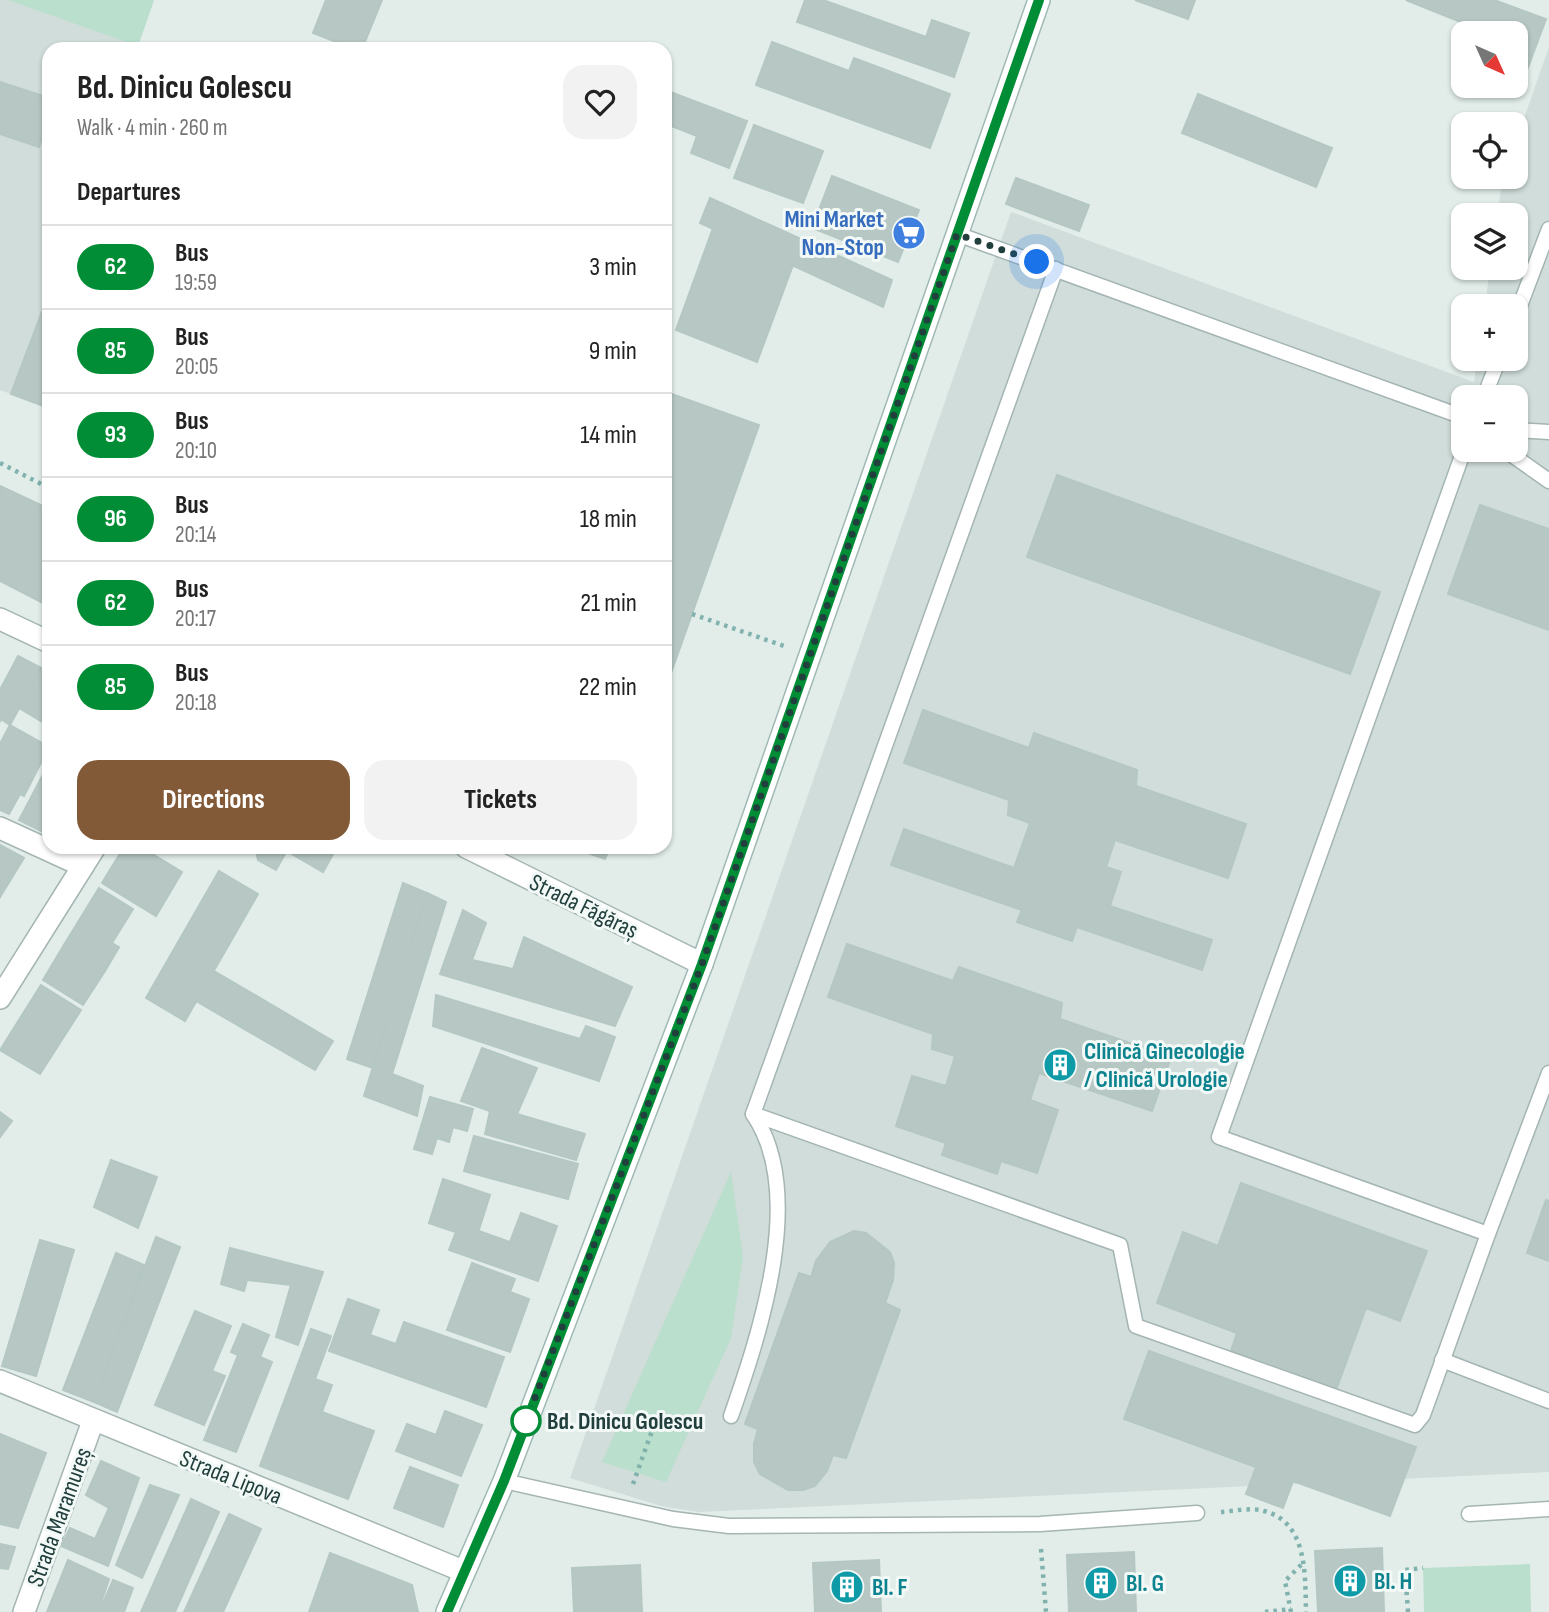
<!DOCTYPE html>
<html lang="en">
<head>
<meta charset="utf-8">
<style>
  body { margin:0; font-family:"Sofia Sans Condensed",sans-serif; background:#f2f2f2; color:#222; height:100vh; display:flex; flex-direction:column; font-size:26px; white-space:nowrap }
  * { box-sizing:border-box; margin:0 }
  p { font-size:23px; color:#767676 }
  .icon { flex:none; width:38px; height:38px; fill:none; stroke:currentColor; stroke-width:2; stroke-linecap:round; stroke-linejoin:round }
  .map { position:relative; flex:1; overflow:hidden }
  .side { position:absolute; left:42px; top:42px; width:630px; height:812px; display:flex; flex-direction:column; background:#fff; border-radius:21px; box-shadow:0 2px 5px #0004 }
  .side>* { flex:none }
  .badge { padding:0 14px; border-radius:23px; font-size:24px; line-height:46px }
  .needle { width:46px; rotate:135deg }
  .buttons { position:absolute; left:1451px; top:21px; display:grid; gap:14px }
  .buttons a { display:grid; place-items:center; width:77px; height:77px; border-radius:14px; background:#fff; box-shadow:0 2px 5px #0004; font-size:35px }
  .you { position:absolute; width:35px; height:35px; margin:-18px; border:5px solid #fff; border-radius:50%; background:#1a73e8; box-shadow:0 0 0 10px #1a73e833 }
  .map>.badge { position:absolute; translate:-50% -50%; box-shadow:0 0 0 4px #fff }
  h2 { padding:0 35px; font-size:26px; line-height:63px }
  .round { display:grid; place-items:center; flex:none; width:74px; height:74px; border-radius:21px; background:#f2f2f2 }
  .head { display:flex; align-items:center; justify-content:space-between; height:119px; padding:0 35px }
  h1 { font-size:33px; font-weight:700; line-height:52px }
  .cta { display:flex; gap:14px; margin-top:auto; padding:14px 35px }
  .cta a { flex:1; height:80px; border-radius:21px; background:#835a38; color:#fff; font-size:28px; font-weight:700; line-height:80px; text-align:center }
  .cta a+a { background:#f2f2f2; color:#222 }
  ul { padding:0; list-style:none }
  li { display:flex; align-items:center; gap:21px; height:84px; padding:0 35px; border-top:2px solid #e0e0e0 }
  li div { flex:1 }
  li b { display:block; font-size:26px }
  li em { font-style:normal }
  li .badge { min-width:77px; font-weight:700; text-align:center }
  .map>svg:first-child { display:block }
  .built { fill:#d0ddda; fill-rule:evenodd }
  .green { fill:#badfcc }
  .building { fill:#b7c8c4; stroke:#b4c7c3; stroke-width:2 }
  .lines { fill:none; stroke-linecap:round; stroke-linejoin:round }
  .service-casing { stroke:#a4b5b3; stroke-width:17 }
  .minor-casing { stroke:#a4b5b3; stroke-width:24 }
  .secondary-casing { stroke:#a0b9b5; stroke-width:24 }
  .path { stroke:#81b2ad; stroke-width:4.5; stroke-dasharray:3.5 5; stroke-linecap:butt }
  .service { stroke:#fff; stroke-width:14 }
  .minor { stroke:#fff; stroke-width:21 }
  .secondary { stroke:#fff; stroke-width:21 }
  .line-casing { stroke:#fff; stroke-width:16 }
  .line { stroke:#008d36; stroke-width:10 }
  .walk { stroke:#213f3d; stroke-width:7; stroke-dasharray:0 12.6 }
  .stop-dot { fill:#fff; stroke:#008d36; stroke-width:3.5 }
  .labels { text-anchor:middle; stroke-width:6; stroke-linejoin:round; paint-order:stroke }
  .shop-label { font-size:24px; font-weight:bold; fill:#366cbe; stroke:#f3f9f7; text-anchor:end }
  .street-label { font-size:24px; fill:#213f3d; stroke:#f3f9f7 }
  .culture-label { font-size:24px; font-weight:bold; fill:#0d838f; stroke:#f3f9f7; text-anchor:start }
  .stop-label { font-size:24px; font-weight:bold; fill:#213f3d; stroke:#f3f9f7; text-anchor:start }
</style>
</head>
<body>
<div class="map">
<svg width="1549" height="1612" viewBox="0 0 1549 1612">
  <rect width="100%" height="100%" fill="#e2edea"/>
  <g class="built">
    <polygon points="0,0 154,0 137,49 49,49 49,293 11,394 0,390"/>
    <path d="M1549,47V1472L699,1512L661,1506L570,1478L1011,212L1474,382L1477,359H1516V306H1485L1490,268H1516V215H1497L1503,178L1516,177V141ZM1463,397H1516V450H1463Z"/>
  </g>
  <g class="green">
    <polygon points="8,0 154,0 138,46"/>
    <polygon points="731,1172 743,1257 731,1338 666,1482 602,1462"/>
    <polygon points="1530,1564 1531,1612 1424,1612 1423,1568"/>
  </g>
  <g class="building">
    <polygon points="326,0 382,0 362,49 354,49 313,33"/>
    <polygon points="805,0 823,0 926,37 932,20 969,33 954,77 797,22"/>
    <polygon points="1135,0 1195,0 1188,19"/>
    <polygon points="1406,0 1494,0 1546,19 1521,86 1516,84 1516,33 1488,33"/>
    <polygon points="772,42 849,71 854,58 950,94 930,148 756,85"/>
    <polygon points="0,82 49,98 49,117 39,147 0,134"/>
    <polygon points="665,90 747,121 729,168 691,153 697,136 669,125 665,134"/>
    <polygon points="1198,94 1332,148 1316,187 1182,133"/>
    <polygon points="754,125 823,151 803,203 734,178"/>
    <polygon points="832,176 919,210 898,262 812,228"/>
    <polygon points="1016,178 1089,205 1079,231 1006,204"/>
    <polygon points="710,198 892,280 883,307 700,223"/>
    <polygon points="713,228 793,265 757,362 676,330"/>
    <polygon points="49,293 49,408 11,394"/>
    <polygon points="666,392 759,425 665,690 665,395"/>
    <polygon points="1057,475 1380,592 1350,674 1027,557"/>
    <polygon points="0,486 49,509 49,606 0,581"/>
    <polygon points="1480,505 1549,529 1549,630 1448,594"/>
    <polygon points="18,656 41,668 10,725 1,719 0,722 0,690"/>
    <polygon points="41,668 49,672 49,726 19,708"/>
    <polygon points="923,710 1029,748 1034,733 1137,770 1136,786 1246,824 1228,878 1115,840 1106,867 1121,872 1110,906 1212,940 1202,970 1077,927 1072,941 1017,922 1022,910 891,865 904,829 1014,868 1030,823 1008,815 1009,800 904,763"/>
    <polygon points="10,725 49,747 24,796 20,794 9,814 0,810 0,744"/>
    <polygon points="46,769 49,771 49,835 19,820"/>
    <polygon points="0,845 24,858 0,897"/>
    <polygon points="124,847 141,847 182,872 156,916 102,883"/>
    <polygon points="255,847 289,847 276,870 258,860"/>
    <polygon points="289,847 337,847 323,872 287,851"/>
    <polygon points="571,847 610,847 605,859"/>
    <polygon points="219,871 258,894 185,1021 146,998"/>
    <polygon points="403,883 427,893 373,1068 347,1059"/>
    <polygon points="99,888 133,909 112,943 119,947 105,971 64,945"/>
    <polygon points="427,893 446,902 392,1074 423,1086 417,1116 364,1096"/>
    <polygon points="463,910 486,923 472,960 513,969 524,937 632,987 615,1026 440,974"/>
    <polygon points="847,944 953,981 959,967 1062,1003 1060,1019 1171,1057 1152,1111 1039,1073 1030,1100 1058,1110 1037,1173 1001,1161 997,1174 942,1155 946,1143 896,1126 912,1076 946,1086 955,1056 932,1049 933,1034 828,997"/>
    <polygon points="64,945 105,971 83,1005 43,980"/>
    <polygon points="214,971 333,1041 315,1070 196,1001"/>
    <polygon points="41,985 81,1010 40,1074 0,1050"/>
    <polygon points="436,995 580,1039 586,1026 615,1037 599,1081 433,1026"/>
    <polygon points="482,1048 537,1068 517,1114 585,1134 576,1160 485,1134 490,1111 461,1101"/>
    <polygon points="430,1097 473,1109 467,1131 453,1127 449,1142 437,1138 432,1154 414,1149"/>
    <polygon points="0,1112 12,1121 0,1137"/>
    <polygon points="474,1136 578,1164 568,1199 464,1171"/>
    <polygon points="111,1160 157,1177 138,1228 94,1207"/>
    <polygon points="443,1179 490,1195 476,1239 429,1223"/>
    <polygon points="1241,1183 1427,1251 1400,1321 1366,1308 1336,1390 1231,1351 1237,1333 1157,1303 1183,1232 1218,1246"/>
    <polygon points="1546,1200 1549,1201 1549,1261 1527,1253"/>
    <polygon points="521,1213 557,1226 538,1281 449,1250 456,1232 476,1239 479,1231 510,1242"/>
    <polygon points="854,1231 866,1233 890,1252 894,1263 893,1280 885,1303 900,1310 846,1458 833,1455 827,1471 815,1486 803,1490 788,1490 760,1474 754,1462 754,1444 758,1429 745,1424 799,1273 811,1277 816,1261 830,1242"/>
    <polygon points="156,1237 180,1247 117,1412 94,1402"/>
    <polygon points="40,1240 74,1250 36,1376 2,1366"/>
    <polygon points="230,1248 323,1272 298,1345 276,1337 291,1285 247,1280 244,1291 221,1284"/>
    <polygon points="116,1253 144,1265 94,1402 63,1390"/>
    <polygon points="472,1263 515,1279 510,1292 529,1299 510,1352 447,1330"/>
    <polygon points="348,1299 379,1310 370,1335 396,1344 404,1322 504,1357 486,1407 329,1351"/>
    <polygon points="195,1311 231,1326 212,1371 225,1376 204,1425 155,1405"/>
    <polygon points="243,1324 269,1335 260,1357 272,1362 236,1452 204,1440 238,1355 231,1352"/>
    <polygon points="311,1329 331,1336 315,1379 332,1385 322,1412 374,1431 348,1499 260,1466"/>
    <polygon points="1149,1351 1416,1447 1390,1516 1293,1481 1283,1508 1246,1494 1256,1467 1124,1419"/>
    <polygon points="445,1411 482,1425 461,1476 396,1451 407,1424 436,1435"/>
    <polygon points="0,1434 46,1453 18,1528 0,1524"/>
    <polygon points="101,1461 139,1478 108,1566 61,1546 70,1528 95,1539 109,1508 86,1495"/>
    <polygon points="410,1467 458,1485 443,1527 394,1508"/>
    <polygon points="150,1485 179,1495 142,1578 116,1565"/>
    <polygon points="191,1499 219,1512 175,1612 141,1612"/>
    <polygon points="229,1514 261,1529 223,1612 184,1612"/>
    <polygon points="0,1544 15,1547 8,1569 0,1568"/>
    <polygon points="1382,1548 1384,1612 1318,1612 1315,1551"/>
    <polygon points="1134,1552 1136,1612 1069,1612 1067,1555"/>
    <polygon points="330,1553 412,1585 418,1612 309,1612"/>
    <polygon points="68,1560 109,1579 98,1612 47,1612"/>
    <polygon points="879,1560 881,1612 815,1612 813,1563"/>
    <polygon points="640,1565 642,1612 574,1612 572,1568"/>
    <polygon points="113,1580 133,1588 124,1612 99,1612"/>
  </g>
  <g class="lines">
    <defs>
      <g id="service">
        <polyline points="957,234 1463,417"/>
        <polyline points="1516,316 1549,229"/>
        <polyline points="1484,397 1499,359"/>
        <polyline points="1516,430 1549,432"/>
        <polyline points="1464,450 1219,1137 1488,1234 1549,1073"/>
        <polyline points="1505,450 1549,481"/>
        <polyline points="753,1114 1120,1245 1136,1326 1415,1425 1423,1415 1488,1234"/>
        <polyline points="1442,1360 1549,1401"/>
        <path d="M731,1416C760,1333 807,1193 753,1114L1056,269"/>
        <polyline points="504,1481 673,1519 729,1526 1040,1524 1197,1513"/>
        <polyline points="1469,1514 1549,1509"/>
      </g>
      <g id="minor">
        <polyline points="0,619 49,642"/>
        <polyline points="0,828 83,866"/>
        <polyline points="466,847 702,964"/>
        <polyline points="0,998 95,847"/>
        <polyline points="0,1381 463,1571"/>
        <polyline points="24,1612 93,1421"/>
      </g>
      <polyline id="secondary" points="447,1612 504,1481 702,964 1039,0"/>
    </defs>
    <use href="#service" class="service-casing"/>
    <use href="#minor" class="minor-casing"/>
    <use href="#secondary" class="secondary-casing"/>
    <g class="path">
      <polyline points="0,463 49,488"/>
      <polyline points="692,614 784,646"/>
      <polyline points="633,1484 654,1425"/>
      <path d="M1221,1512C1234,1511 1252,1507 1264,1511C1308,1522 1305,1576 1306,1612"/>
      <polyline points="1041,1549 1046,1612"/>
      <polyline points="1265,1612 1291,1609"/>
      <polyline points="1291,1612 1285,1581 1303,1563"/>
      <polyline points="1408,1612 1405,1570 1423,1568"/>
    </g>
    <use href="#service" class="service"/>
    <use href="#minor" class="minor"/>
    <use href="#secondary" class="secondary"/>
  </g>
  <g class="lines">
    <defs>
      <polyline id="line" points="447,1612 504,1481 702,964 1039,0"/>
    </defs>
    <use href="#line" class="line-casing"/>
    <use href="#line" class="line"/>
    <polyline class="walk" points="526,1421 702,964 957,234 1037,262"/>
  </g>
  <defs>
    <symbol id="supermarket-disc" viewBox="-11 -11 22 22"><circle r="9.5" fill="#3f7fe0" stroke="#f3f9f7"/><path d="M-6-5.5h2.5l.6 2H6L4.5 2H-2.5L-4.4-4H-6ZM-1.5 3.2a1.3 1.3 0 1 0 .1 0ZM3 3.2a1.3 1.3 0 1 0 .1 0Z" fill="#fff"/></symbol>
    <symbol id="building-disc" viewBox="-11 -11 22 22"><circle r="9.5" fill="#0f9aa8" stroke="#f3f9f7"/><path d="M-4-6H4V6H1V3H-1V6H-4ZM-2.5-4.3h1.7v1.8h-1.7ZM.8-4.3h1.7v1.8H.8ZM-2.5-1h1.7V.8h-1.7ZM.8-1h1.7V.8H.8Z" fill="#fff"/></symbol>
  </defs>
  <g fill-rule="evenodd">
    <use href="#supermarket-disc" x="890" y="214" width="38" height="38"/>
    <use href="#building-disc" x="1041" y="1046" width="38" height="38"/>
    <use href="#building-disc" x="1331" y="1562" width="38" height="38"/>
    <use href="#building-disc" x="1082" y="1564" width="38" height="38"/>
    <use href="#building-disc" x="828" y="1568" width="38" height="38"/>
  </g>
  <circle class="stop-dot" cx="526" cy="1421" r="14"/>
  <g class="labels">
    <g class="shop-label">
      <text x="884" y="227">Mini Market<tspan x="884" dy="28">Non-Stop</tspan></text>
    </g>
    <g class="street-label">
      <text transform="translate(584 906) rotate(26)" y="8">Strada Făgăraș</text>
      <text transform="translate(231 1477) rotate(22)" y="8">Strada Lipova</text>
      <text transform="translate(59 1517) rotate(-70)" y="8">Strada Maramureș</text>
    </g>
    <g class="culture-label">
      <text x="1084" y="1059">Clinică Ginecologie<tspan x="1084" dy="28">/ Clinică Urologie</tspan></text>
      <text x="1374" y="1589">Bl. H</text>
      <text x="1126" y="1591">Bl. G</text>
      <text x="872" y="1595">Bl. F</text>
    </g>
    <g class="stop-label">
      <text x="547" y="1429">Bd. Dinicu Golescu</text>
    </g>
  </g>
</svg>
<div class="buttons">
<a><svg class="needle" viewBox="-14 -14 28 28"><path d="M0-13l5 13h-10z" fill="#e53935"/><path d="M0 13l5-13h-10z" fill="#767676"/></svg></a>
<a><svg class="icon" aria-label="locate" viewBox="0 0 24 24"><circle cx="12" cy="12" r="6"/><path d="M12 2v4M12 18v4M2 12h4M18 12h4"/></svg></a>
<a><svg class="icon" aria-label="layers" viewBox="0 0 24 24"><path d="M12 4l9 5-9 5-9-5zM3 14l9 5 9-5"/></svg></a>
<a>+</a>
<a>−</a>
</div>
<div class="you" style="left:1037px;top:262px"></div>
<section class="side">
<div class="head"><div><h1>Bd. Dinicu Golescu</h1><p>Walk · 4 min · 260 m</p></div><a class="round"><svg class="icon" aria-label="heart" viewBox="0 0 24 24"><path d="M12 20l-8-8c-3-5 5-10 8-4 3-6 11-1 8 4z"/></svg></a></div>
<h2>Departures</h2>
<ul>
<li><span class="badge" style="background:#008d36;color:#fff">62</span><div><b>Bus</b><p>19:59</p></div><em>3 min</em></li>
<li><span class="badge" style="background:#008d36;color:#fff">85</span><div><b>Bus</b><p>20:05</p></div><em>9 min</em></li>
<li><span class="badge" style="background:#008d36;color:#fff">93</span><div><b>Bus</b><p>20:10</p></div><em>14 min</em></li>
<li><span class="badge" style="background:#008d36;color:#fff">96</span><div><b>Bus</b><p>20:14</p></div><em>18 min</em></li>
<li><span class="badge" style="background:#008d36;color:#fff">62</span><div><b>Bus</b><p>20:17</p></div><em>21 min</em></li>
<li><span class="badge" style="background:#008d36;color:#fff">85</span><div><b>Bus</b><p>20:18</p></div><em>22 min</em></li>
</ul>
<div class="cta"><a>Directions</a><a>Tickets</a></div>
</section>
</div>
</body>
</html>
